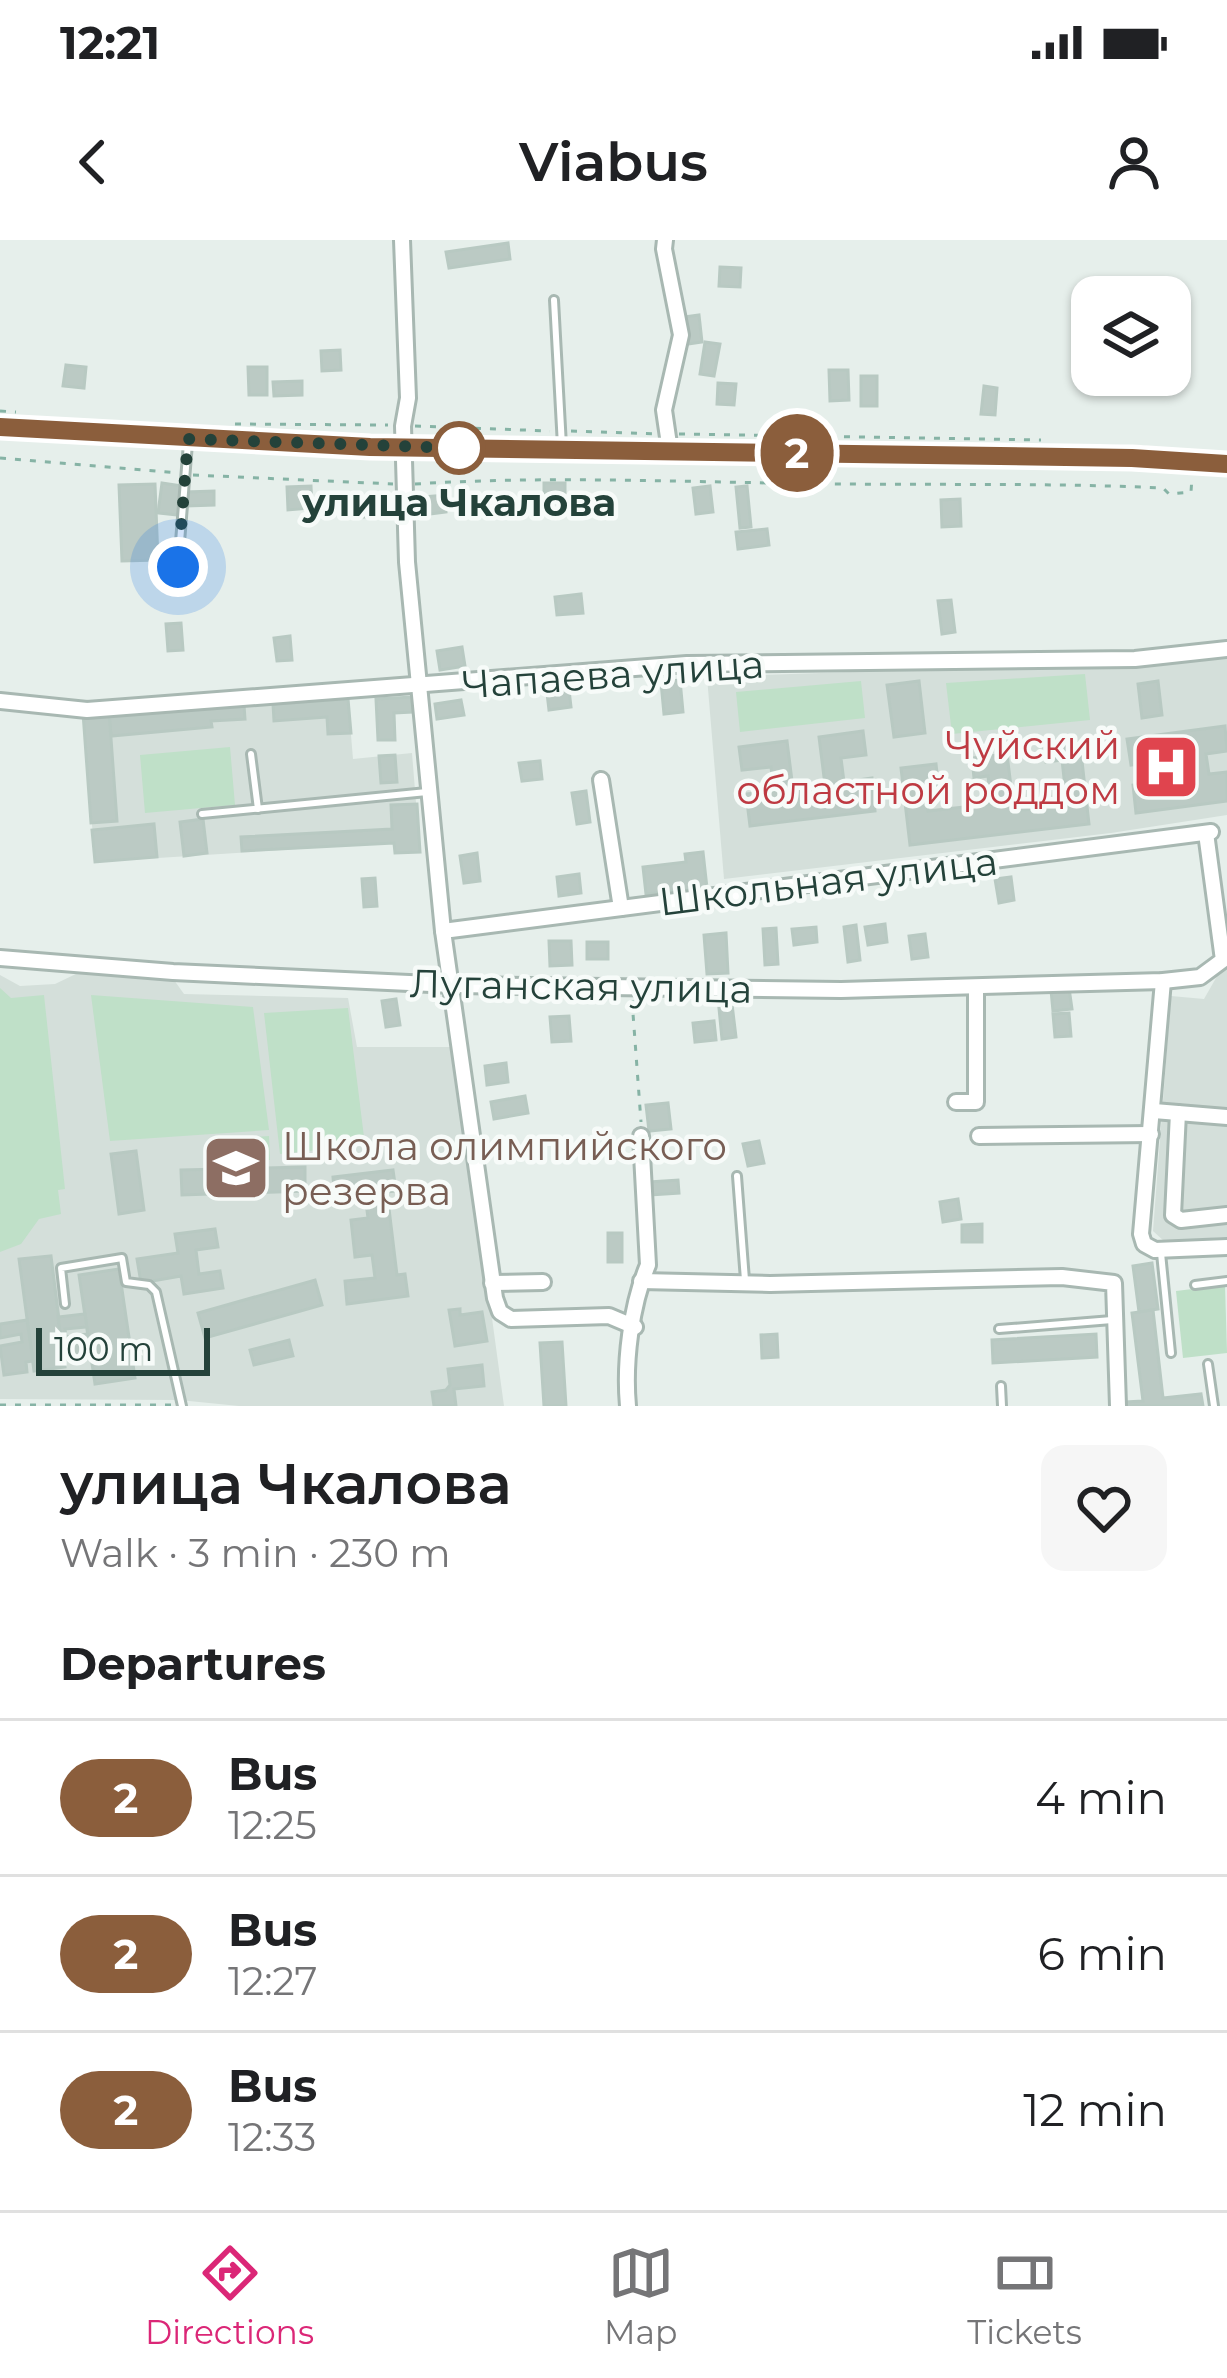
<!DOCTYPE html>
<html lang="en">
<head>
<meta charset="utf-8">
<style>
  body { margin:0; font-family:Montserrat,sans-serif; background:#f6f6f6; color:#202124; height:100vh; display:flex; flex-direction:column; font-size:45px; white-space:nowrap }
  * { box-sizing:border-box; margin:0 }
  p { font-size:39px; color:#757577 }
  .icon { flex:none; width:66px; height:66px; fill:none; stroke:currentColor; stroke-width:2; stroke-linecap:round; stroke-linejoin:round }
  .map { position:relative; height:1166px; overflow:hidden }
  .details { display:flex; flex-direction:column; background:#fff; flex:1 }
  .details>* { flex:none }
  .badge { padding:0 24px; border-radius:39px; font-size:42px; line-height:78px }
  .tools { position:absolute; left:1071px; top:36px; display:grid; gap:24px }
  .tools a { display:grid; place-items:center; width:120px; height:120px; border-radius:24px; background:#fff; box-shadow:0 3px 9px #0004; font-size:60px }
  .scale { position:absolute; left:36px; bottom:30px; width:174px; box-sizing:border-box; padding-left:12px; border:6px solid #24423a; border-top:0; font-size:33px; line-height:42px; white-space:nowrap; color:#24423a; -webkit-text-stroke:9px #f7fbf9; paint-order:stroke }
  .you { position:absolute; width:60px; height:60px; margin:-30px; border:9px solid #fff; border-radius:50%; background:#1a73e8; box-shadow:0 0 0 18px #1a73e833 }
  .map>.badge { position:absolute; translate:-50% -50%; box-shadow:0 0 0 6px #fff }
  h2 { padding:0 60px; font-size:45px; line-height:108px }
  .round { display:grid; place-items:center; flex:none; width:126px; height:126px; border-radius:24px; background:#f6f6f6 }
  .summary { display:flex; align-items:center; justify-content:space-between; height:204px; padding:0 60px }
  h1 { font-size:57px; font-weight:600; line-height:90px }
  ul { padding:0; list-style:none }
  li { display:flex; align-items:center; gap:36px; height:156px; padding:0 60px; border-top:3px solid #e0e0e0 }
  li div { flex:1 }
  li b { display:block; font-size:45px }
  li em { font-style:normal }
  li .badge { min-width:132px; font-weight:700; text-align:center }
  .status { display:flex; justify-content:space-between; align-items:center; height:84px; padding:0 60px; background:#fff; direction:ltr }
  .status svg { height:33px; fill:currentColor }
  header { display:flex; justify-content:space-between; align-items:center; height:156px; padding:0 60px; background:#fff; font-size:54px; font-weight:600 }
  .tabs { display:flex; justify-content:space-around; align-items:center; height:168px; border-top:3px solid #e0e0e0; background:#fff; font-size:33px; color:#757577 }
  .tabs a { display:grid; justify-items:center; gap:6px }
  .tabs .selected { color:#db2777 }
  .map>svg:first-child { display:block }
  .built { fill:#d4dfda }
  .green { fill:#bfe0c8 }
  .building { fill:#bbcac4; stroke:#b8c9c2; stroke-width:3 }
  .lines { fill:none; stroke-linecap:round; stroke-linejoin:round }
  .service-casing { stroke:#a8b8b2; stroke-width:12 }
  .minor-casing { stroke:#a8b8b2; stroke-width:20 }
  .secondary-casing { stroke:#a4bbb3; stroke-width:24 }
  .path { stroke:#86b3a5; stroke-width:3; stroke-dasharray:6 9; stroke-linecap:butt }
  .service { stroke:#fff; stroke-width:6 }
  .minor { stroke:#fff; stroke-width:14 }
  .secondary { stroke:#fff; stroke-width:18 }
  .line-casing { stroke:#fff; stroke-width:27 }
  .line { stroke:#8b5e3c; stroke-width:18 }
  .walk { stroke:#24423a; stroke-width:12; stroke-dasharray:0 21.6 }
  .stop-dot { fill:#fff; stroke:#8b5e3c; stroke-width:6 }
  .labels { text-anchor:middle; stroke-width:9; stroke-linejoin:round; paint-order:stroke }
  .stop-label { font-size:39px; font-weight:bold; fill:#24423a; stroke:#f7fbf9 }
  .street-label { font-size:39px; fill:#24423a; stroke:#f7fbf9 }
  .health-label { font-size:39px; fill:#be3a42; stroke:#f7fbf9; text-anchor:end }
  .education-label { font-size:39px; fill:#785e54; stroke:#f7fbf9; text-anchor:start }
</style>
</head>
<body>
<div class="status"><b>12:21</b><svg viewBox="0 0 49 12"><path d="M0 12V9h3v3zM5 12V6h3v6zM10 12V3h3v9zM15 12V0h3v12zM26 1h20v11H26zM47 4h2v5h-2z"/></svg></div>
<header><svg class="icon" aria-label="back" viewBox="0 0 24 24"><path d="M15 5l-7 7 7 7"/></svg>Viabus<svg class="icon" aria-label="person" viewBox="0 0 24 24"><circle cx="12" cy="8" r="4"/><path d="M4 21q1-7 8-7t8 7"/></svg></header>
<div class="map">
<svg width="1227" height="1166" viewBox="0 0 1227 1166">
  <rect width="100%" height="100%" fill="#e6efeb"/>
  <g class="built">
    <polygon points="1227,419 1227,575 1111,593 724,639 707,437"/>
    <polygon points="348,459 353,519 412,513 420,612 395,613 393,603 95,622 83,473 110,476"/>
    <polygon points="1227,729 1227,997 1164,1001 1153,991 1171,756 1204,759 1220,731"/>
    <polygon points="80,732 174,740 184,754 348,758 357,807 455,807 504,1166 239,1166 179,1160 0,1159 0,735 20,746 55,744"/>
  </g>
  <g class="green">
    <polygon points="1085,434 1090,480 952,494 946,443"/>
    <polygon points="861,441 865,478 740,492 736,452"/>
    <polygon points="230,507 235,565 145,573 140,515"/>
    <polygon points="0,748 11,758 44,755 65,949 58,950 61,974 39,979 21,1004 0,1012"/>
    <polygon points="91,755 253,767 269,890 110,901"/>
    <polygon points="348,768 365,905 280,914 264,773"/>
    <polygon points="269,896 270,920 208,923 207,900"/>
    <polygon points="1225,1045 1227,1113 1183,1118 1176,1051"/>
  </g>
  <g class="building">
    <polygon points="508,3 510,19 449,28 446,12"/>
    <polygon points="720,27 741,28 740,47 719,46"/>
    <polygon points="699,75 702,102 688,104 684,77"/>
    <polygon points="705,102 720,104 714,136 700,134"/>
    <polygon points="340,110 341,130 322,131 321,111"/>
    <polygon points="66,125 86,127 84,148 63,146"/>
    <polygon points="248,127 267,127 267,155 249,155"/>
    <polygon points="829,130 848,130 849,160 830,161"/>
    <rect x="861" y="136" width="16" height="30"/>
    <polygon points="302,141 302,155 274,156 273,142"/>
    <polygon points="718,143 736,144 734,165 717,164"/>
    <polygon points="984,146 997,148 995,175 981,174"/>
    <polygon points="162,243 182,246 178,275 158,273"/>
    <rect x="544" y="243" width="21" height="20"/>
    <polygon points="155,244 158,320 122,321 119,245"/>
    <polygon points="311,246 312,268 288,270 287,247"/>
    <polygon points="710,246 713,272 696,274 693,248"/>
    <polygon points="747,246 751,287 740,288 736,247"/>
    <polygon points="214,251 214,265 187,266 186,252"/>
    <polygon points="445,255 446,272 422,275 421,257"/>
    <polygon points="960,259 961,286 942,287 941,260"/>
    <polygon points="355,260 379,260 379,277 356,277"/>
    <polygon points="767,289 769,305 738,309 736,292"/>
    <polygon points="581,354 583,373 557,375 555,357"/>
    <polygon points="951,360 955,392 942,394 938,361"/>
    <polygon points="181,383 183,410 168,411 166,384"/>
    <polygon points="290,396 292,420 277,421 274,398"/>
    <polygon points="462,407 465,426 440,430 437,411"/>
    <polygon points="680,440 683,472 664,474 661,442"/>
    <polygon points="919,441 925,493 894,497 887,445"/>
    <polygon points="1158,441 1162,475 1142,478 1138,444"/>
    <polygon points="569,450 571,467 549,470 547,453"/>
    <polygon points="412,457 412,472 394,473 395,500 378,500 376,459"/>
    <polygon points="348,459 351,493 328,494 327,477 274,481 273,464"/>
    <polygon points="461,460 464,475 437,479 435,464"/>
    <polygon points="244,465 245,479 211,481 212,487 111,496 109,476"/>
    <polygon points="109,471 117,581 91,583 83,473"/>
    <polygon points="1225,486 1227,511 1206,514 1209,534 1227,532 1227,561 1136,573 1133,545 1150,543 1147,523 1131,525 1127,499"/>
    <polygon points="863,491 866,515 841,518 844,542 872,538 875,571 750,586 746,554 774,551 771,527 742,530 739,507 787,501 793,549 825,545 819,497"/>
    <polygon points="1080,503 1089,584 910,605 901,528 936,524 939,550 925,551 928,571 991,564 988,536 974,538 972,518 1007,514 1014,571 1067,565 1062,520 1046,522 1044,507"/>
    <polygon points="395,515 397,542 381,543 379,516"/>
    <polygon points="540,521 542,539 522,541 519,523"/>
    <polygon points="586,551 590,582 577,584 572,553"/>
    <polygon points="417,564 420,612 395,613 394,603 242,611 241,597 392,589 391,565"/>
    <polygon points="203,579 207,613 184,616 180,582"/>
    <polygon points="154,584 157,617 95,622 92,590"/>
    <polygon points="703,612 707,648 646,654 643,627 686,622 685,614"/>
    <polygon points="477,613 480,641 464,643 460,616"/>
    <polygon points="579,634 581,653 559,656 557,637"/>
    <polygon points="1011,637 1014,660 999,663 995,639"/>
    <polygon points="375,638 377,666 364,667 362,639"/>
    <polygon points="885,684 887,702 868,705 865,687"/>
    <polygon points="856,685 860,720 848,722 844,687"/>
    <polygon points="816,687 817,702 794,705 792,689"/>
    <polygon points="776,688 778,724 765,725 763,689"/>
    <polygon points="726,693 728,733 707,734 704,695"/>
    <polygon points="925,694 928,717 912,719 909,696"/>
    <polygon points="549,701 571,701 572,725 550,726"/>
    <rect x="587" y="702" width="21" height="17"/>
    <polygon points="1069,748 1072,769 1053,771 1051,750"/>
    <polygon points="731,756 736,797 722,799 718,758"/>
    <polygon points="396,759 400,785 386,787 382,761"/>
    <polygon points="1069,773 1071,796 1055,797 1053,774"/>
    <polygon points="569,776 571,801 552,802 550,777"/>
    <polygon points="714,781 716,800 695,802 693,783"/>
    <polygon points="506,823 508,842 487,845 485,826"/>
    <polygon points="525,856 528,873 494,879 491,862"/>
    <polygon points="668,863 671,889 649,891 646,865"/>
    <polygon points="759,901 764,923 748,926 743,904"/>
    <polygon points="136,911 144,970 119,974 111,914"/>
    <polygon points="305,927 305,951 182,955 181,930"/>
    <polygon points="393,930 396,951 387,952 397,1035 405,1034 408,1056 347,1064 345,1041 375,1038 372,1015 355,1017 351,980 368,978 365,955 335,959 333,937"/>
    <polygon points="678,940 679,953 651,955 650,942"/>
    <polygon points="958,959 961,979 943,982 940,962"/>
    <polygon points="982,984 982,1002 962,1002 962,985"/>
    <polygon points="215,989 218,1007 196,1010 199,1034 220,1031 223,1048 184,1054 181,1036 141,1043 137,1019 178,1013 175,994"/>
    <rect x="608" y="993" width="14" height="29"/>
    <polygon points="51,1016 65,1127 34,1131 19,1019"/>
    <polygon points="1152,1023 1158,1069 1139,1072 1133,1026"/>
    <polygon points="119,1029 135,1138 95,1144 79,1035"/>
    <polygon points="315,1040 322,1065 205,1098 198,1073"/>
    <polygon points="460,1069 460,1075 482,1072 487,1101 455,1106 449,1070"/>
    <polygon points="1153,1070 1163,1158 1201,1154 1203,1166 1126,1166 1126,1162 1143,1161 1132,1073"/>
    <polygon points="85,1074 87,1087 65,1089 66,1097 88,1094 91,1116 64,1119 58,1077"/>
    <polygon points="27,1080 33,1121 26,1122 27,1132 4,1135 0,1106 22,1102 21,1094 0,1098 0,1084"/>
    <polygon points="777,1094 778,1117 762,1118 761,1095"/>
    <polygon points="1096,1094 1097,1117 993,1123 992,1100"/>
    <polygon points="289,1100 293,1116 254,1125 250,1110"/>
    <polygon points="562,1102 566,1166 544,1166 540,1103"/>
    <polygon points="482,1125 484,1146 454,1149 456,1166 434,1166 432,1152 446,1150 450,1145 448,1129"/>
  </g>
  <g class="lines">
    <defs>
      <g id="service">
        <polyline points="554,60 562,206"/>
        <polyline points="178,327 188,203"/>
        <polyline points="251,514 258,569"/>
        <polyline points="202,574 427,552"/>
        <polyline points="737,936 745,1040"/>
        <polyline points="1161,1013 1171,1113"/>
        <polyline points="1195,1045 1227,1041"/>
        <polyline points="65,1064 61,1028 122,1018 126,1042 149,1045 156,1052 182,1166"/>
        <polyline points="999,1089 1112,1080"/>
        <polyline points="1208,1124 1214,1166"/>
        <polyline points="1001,1146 1002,1166"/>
      </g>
      <g id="minor">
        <polyline points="402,0 408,158 403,186 407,322 443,691 495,1058 500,1072 511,1079 609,1076 635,1087"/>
        <polyline points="665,0 664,9 681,95 664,170 670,211"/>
        <polyline points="0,461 87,470 687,424 1135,419 1227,409"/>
        <polyline points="601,540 621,668"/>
        <polyline points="443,691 1211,592"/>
        <polyline points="0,718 173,732 452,745 841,750 1163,741 1200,737 1223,720 1206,593"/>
        <polyline points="1163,741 1141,994 1144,1004 1155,1010 1227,1007"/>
        <polyline points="956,862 976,862 976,747"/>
        <polyline points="1154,871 1227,877"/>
        <polyline points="1178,873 1173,975 1181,980 1227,975"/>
        <polyline points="979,896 1151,894"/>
        <polyline points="641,1041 770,1044 1062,1037 1114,1043 1118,1166"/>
        <polyline points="492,1043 543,1042"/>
        <path d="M628,1166C624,1123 631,1065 648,1025L641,896"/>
      </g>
      <polyline id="secondary" points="0,187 371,207 1132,217 1227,224"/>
    </defs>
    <use href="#service" class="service-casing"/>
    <use href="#minor" class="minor-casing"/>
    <use href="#secondary" class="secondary-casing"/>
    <g class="path">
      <polyline points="0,171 16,172"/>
      <polyline points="235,184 388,185"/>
      <polyline points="415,186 550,191"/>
      <polyline points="571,191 658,194"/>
      <polyline points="679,194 1041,200"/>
      <polyline points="0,218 178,233"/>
      <polyline points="193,235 393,244"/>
      <path d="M415,244C558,235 700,243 843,244C950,245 1056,243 1163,248L1169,254L1191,252L1192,237"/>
      <polyline points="632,760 641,882"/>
      <polyline points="0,1165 174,1165"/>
    </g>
    <use href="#service" class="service"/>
    <use href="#minor" class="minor"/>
    <use href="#secondary" class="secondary"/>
  </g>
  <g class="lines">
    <defs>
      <polyline id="line" points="0,187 370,207 1132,218 1227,224"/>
    </defs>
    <use href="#line" class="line-casing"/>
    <use href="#line" class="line"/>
    <polyline class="walk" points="178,327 188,199 459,208"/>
  </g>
  <defs>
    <symbol id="hospital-square" viewBox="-11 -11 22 22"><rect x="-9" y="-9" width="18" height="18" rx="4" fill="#e0444e" stroke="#f7fbf9"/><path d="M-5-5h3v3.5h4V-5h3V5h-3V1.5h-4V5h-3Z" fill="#fff"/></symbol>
    <symbol id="university-square" viewBox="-11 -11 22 22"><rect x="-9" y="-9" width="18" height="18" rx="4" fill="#8d6e63" stroke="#f7fbf9"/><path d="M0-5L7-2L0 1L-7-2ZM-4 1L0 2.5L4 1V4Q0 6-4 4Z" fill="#fff"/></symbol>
  </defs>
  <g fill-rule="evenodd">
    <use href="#hospital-square" x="1128" y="489" width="76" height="76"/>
    <use href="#university-square" x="198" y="890" width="76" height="76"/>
  </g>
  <circle class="stop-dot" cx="459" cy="208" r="24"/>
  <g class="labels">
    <g class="stop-label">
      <text x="459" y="276">улица Чкалова</text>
    </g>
    <g class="street-label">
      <text transform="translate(613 434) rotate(-4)" y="14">Чапаева улица</text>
      <text transform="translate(828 641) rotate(-7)" y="14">Школьная улица</text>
      <text transform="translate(581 746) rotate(1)" y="14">Луганская улица</text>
    </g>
    <g class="health-label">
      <text x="1120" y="519">Чуйский<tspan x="1120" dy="45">областной роддом</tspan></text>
    </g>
    <g class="education-label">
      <text x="282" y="920">Школа олимпийского<tspan x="282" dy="45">резерва</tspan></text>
    </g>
  </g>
</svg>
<div class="tools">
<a><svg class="icon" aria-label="layers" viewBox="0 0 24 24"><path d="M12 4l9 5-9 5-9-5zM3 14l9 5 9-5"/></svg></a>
</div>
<div class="scale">100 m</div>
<div class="you" style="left:178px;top:327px"></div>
<b class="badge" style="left:797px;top:213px;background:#8b5e3c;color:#fff">2</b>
</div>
<section class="details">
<div class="summary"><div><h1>улица Чкалова</h1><p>Walk · 3 min · 230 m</p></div><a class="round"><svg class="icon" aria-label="heart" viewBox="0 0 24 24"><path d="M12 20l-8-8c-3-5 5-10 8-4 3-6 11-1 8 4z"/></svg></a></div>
<h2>Departures</h2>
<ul>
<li><span class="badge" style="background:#8b5e3c;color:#fff">2</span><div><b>Bus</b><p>12:25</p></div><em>4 min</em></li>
<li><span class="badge" style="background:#8b5e3c;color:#fff">2</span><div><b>Bus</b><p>12:27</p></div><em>6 min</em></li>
<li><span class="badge" style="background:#8b5e3c;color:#fff">2</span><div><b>Bus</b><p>12:33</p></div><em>12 min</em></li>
</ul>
</section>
<nav class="tabs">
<a class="selected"><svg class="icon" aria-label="directions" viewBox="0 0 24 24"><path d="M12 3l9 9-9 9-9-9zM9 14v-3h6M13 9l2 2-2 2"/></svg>Directions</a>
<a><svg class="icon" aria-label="map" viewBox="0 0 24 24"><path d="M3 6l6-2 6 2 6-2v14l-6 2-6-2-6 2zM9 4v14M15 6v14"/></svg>Map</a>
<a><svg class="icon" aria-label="tickets" viewBox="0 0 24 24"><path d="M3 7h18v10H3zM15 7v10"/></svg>Tickets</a>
</nav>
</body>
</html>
